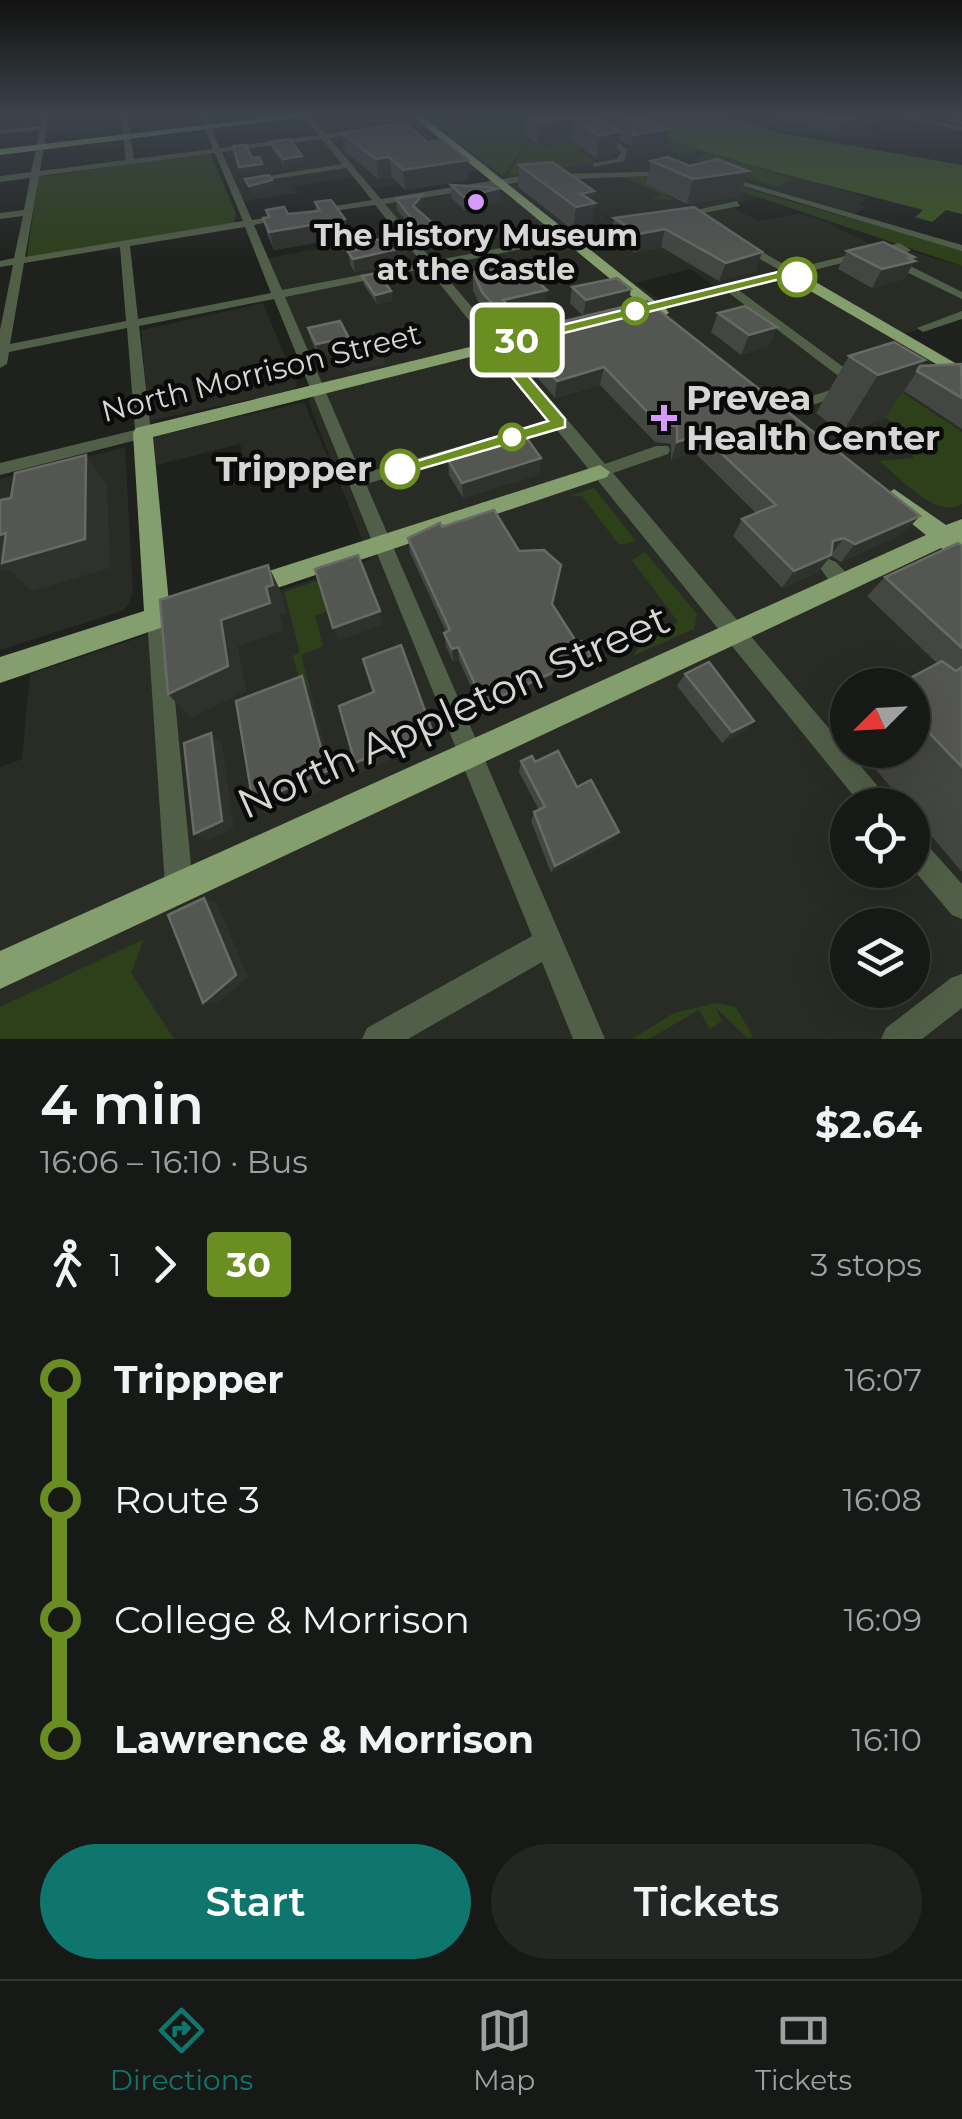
<!DOCTYPE html>
<html lang="en">
<head>
<meta charset="utf-8">
<style>
  body { margin:0; font-family:Montserrat,sans-serif; background:#242623; color:#f1f3f6; height:100vh; display:flex; flex-direction:column; font-size:38px; white-space:nowrap }
  * { box-sizing:border-box; margin:0 }
  p { font-size:32px; color:#9ea0a1 }
  .icon { flex:none; width:55px; height:55px; fill:none; stroke:currentColor; stroke-width:2; stroke-linecap:round; stroke-linejoin:round }
  .map { position:relative; height:1039px; overflow:hidden }
  .sheet { display:flex; flex-direction:column; background:#171916; flex:1 }
  .sheet>* { flex:none }
  .badge { padding:0 20px; border-radius:8px; font-size:35px; line-height:65px }
  .needle { width:65px; rotate:246deg }
  .buttons { position:absolute; left:830px; top:668px; display:grid; gap:20px }
  .buttons a { display:grid; place-items:center; width:100px; height:100px; border-radius:50%; background:#171916; box-shadow:0 10px 40px #0002,0 0 0 2px #363835; font-size:50px }
  .map>.badge { position:absolute; translate:-50% -50%; box-shadow:0 0 0 5px #fff }
  .legs { display:flex; align-items:center; gap:15px; height:110px; padding:0 40px; font-size:32px }
  .legs p { margin-inline-start:auto }
  .head { display:flex; align-items:center; justify-content:space-between; height:170px; padding:0 40px }
  h1 { font-size:55px; font-weight:600; line-height:75px }
  .cta { display:flex; gap:20px; margin-top:auto; padding:20px 40px }
  .cta a { flex:1; height:115px; border-radius:60px; background:#0f766e; color:#fff; font-size:40px; font-weight:600; line-height:115px; text-align:center }
  .cta a+a { background:#242623; color:#f1f3f6 }
  ul { padding:0 40px; list-style:none }
  li { display:flex; align-items:center; gap:35px; height:120px; font-size:38px }
  li i { display:grid; place-items:center; width:15px; height:100%; margin:0 12px; background:currentColor }
  li i::after { content:''; width:25px; height:25px; margin:-12px; border:8px solid; border-radius:50%; background:#171916 }
  li p { margin-inline-start:auto }
  li:first-child i { background:linear-gradient(#0000 50%,currentColor 0) }
  li:last-child i { background:linear-gradient(currentColor 50%,#0000 0) }
  .menu { display:flex; justify-content:space-around; align-items:center; height:140px; border-top:2px solid #363835; background:#171916; font-size:28px; color:#9ea0a1 }
  .menu a { display:grid; justify-items:center; gap:5px }
  .menu .active { color:#0f766e }
  .map>svg:first-child { display:block }
  .built { fill:#282c24; fill-rule:evenodd }
  .green { fill:#2d401a }
  .water { fill:#3d5821 }
  .lines { fill:none; stroke-linecap:round; stroke-linejoin:round }
  .minor { fill:#525f48; fill-rule:evenodd }
  .major { fill:#849e6d; fill-rule:evenodd }
  .wall { fill:#444642 }
  .shaded-wall { fill:#2f312d }
  .building { fill:#545652; stroke:#686a66; stroke-width:2.5 }
  .line-1 { fill:#6b8e23; stroke:#fff; stroke-width:2.5 }
  .poi-dot { fill:#d59bfb; stroke:#090a09; stroke-width:4 }
  .stop-1-dot { fill:#fff; stroke:#6b8e23; stroke-width:5 }
  .labels { text-anchor:middle; stroke-width:9; stroke-linejoin:round; paint-order:stroke }
  .far-poi-label { font-size:30px; font-weight:bold; fill:#d6d7d5; stroke:#090a09 }
  .far-street-label { font-size:30px; fill:#d6d7d5; stroke:#090a09 }
  .poi-label { font-size:35px; font-weight:bold; fill:#d6d7d5; stroke:#090a09; text-anchor:start }
  .stop-label { font-size:35px; font-weight:bold; fill:#d6d7d5; stroke:#090a09; text-anchor:end }
  .near-street-label { font-size:42px; fill:#d6d7d5; stroke:#090a09 }
</style>
</head>
<body>
<div class="map">
<svg width="962" height="1039" viewBox="0 0 962 1039">
  <rect width="100%" height="100%" fill="#1f211d"/>
  <g class="built">
    <path d="M326,115H611L653,134L868,198L858,203L865,207L854,214L785,194L617,223L595,209L619,227L732,208L760,221L798,214L823,221L889,253L906,250L962,266V315L899,336L962,374V1039H0V767L22,759L30,674L370,560L308,401L316,389L262,259L401,234L376,202L490,184L542,219L551,217L488,169L375,188L359,176L294,186L297,193L243,201L223,151L327,138L312,118ZM690,269L714,286L660,300L635,283ZM848,685H912V750H848ZM848,805H912V870H848ZM848,925H912V990H848Z"/>
    <polygon points="735,115 810,115 881,132 859,141 789,132"/>
    <polygon points="263,303 297,385 293,390 149,421 141,330"/>
    <polygon points="304,402 329,460 250,482 240,444 153,466 151,439 157,436"/>
    <polygon points="125,447 133,592 129,603 122,611 0,650 0,479"/>
  </g>
  <g class="green">
    <polygon points="423,115 453,122 480,115 526,115 523,124 516,125 526,142 503,176"/>
    <polygon points="653,134 794,179 776,187 692,160 705,155 699,151 677,157 679,153 662,146"/>
    <polygon points="569,136 583,148 578,150 596,163 584,165 574,159 581,165 508,176 528,141 559,151 548,143 560,138 565,143 562,137"/>
    <polygon points="210,153 236,214 234,223 27,257 38,177"/>
    <polygon points="695,174 962,250 962,266 729,187 664,195 675,200 650,199 663,195 622,177"/>
    <path d="M896,388L962,432V504C936,520 900,477 879,461L914,458L909,449L922,444L859,399Z"/>
    <polygon points="594,488 636,541 619,545 582,496 569,496"/>
    <polygon points="645,552 697,614 694,629 633,656 642,642 678,622 632,560"/>
    <polygon points="329,577 329,610 315,616 323,646 301,655 311,693 303,696 293,656 300,652 284,592"/>
    <polygon points="144,939 131,973 174,1039 0,1039 0,1007"/>
    <polygon points="716,1003 736,1007 753,1037 748,1039 715,1007 722,1021 710,1029 699,1010 649,1039 632,1039 674,1013"/>
  </g>
  <path class="water" d="M611,115H725L784,134L962,165V214L946,210L932,222L915,217L923,210C820,182 710,160 611,115Z"/>
  <g class="lines">
    <g class="minor">
      <path d="M43,115H49L40,171L126,160L121,115H127L134,159L213,149L200,115H206L220,148L319,135L303,115H310L326,134L369,129L366,133L329,138L381,199L526,175L675,171L672,175L526,181L385,204L433,261L636,222V226L633,227L437,266L605,464L656,446H668L670,450L668,454L613,473L886,796L890,805H861L556,429L366,484L605,1039H573L542,962L408,1039H362L367,1028L532,936L274,299L139,326L151,433L148,437L0,475V463L135,430L127,328L9,352L7,364L0,368V330L13,265L0,267V261L14,258L23,216L0,219V213L24,210L30,178L0,182V176L31,172L40,130L0,134V130L40,126ZM322,139L342,164L244,180L248,183L346,168L372,200L316,209L311,212L313,214L375,205L422,263L282,290L254,225L291,217L286,214L252,220L222,152ZM215,153L243,221L25,257L39,176ZM245,227L271,293L138,319L130,246ZM120,247L126,321L10,344L24,263ZM427,268L550,421L361,474L285,297Z"/>
      <path d="M553,115C580,115 605,136 628,149L624,161L593,167V163L617,159L621,152L586,129Z"/>
      <polygon points="891,115 905,115 962,127 962,131"/>
      <polygon points="720,175 962,245 962,251 720,179"/>
      <polygon points="737,201 740,206 678,218 673,215"/>
      <polygon points="737,242 745,242 792,269 899,243 911,250 906,253 898,249 790,276 737,246"/>
      <polygon points="884,257 892,257 962,292 962,299 884,261"/>
      <polygon points="725,286 733,286 861,380 861,386 855,391 788,413 778,413 778,407 849,384 725,290"/>
      <polygon points="962,311 962,319 923,332 917,328"/>
      <path d="M829,559L836,562L855,582L852,588C838,592 826,579 820,567L822,562Z"/>
      <polygon points="157,609 164,612 167,618 193,886 189,896 179,900 169,896 165,886 147,618 150,612"/>
      <polygon points="912,834 921,838 962,884 962,919 952,915 912,868"/>
      <polygon points="962,974 962,1008 922,1039 881,1039 886,1028 951,978"/>
    </g>
    <g class="major">
      <polygon points="290,115 319,115 0,155 0,149"/>
      <polygon points="411,115 421,115 656,302 795,270 962,367 962,379 788,278 665,308 669,313 661,318 650,312 623,316 623,310 642,305"/>
      <polygon points="544,329 552,334 550,337 153,437 169,603 178,606 182,614 178,622 0,683 0,657 144,611 133,433 136,428"/>
      <polygon points="600,465 610,472 607,477 247,598 238,595 235,588 238,581 247,578"/>
      <polygon points="894,489 946,525 962,519 962,560 941,548 0,989 0,951 926,535 886,503 883,497"/>
    </g>
  </g>
  <g class="wall">
    <polygon points="524,115 637,115 663,151 629,158 630,146 618,139 616,153 596,159 571,139 538,144 523,135"/>
    <polygon points="757,115 890,115 889,118 838,134"/>
    <polygon points="948,115 962,115 962,125 946,120"/>
    <polygon points="342,133 468,180 405,190 392,177 378,179 345,151"/>
    <polygon points="270,142 303,164 285,167 272,149"/>
    <polygon points="651,161 690,166 748,171 740,196 687,204 646,184"/>
    <polygon points="519,165 593,201 592,226 573,230 518,187"/>
    <polygon points="451,185 499,201 464,210 451,197"/>
    <polygon points="422,195 423,206 418,211 443,232 443,243 426,246 397,210 396,199"/>
    <polygon points="315,202 345,219 348,237 274,250 268,236 263,218 268,218 266,210 288,214 316,211"/>
    <polygon points="694,207 756,271 719,281 661,247 635,253 611,235 614,218"/>
    <polygon points="354,244 406,247 407,261 355,272 351,266 348,252 355,251"/>
    <polygon points="847,251 914,257 904,279 872,288 838,269"/>
    <polygon points="473,272 545,308 516,315 515,332 504,335 482,310 473,290"/>
    <polygon points="362,276 391,291 392,301 377,304 364,285"/>
    <polygon points="572,287 628,305 583,316 570,303"/>
    <polygon points="647,301 904,533 841,562 831,556 818,572 782,588 733,536 742,519 756,513 694,452 671,460 671,444 655,442 600,385 555,398 514,350 515,333"/>
    <polygon points="718,313 777,327 768,347 741,355 711,332"/>
    <polygon points="308,328 352,344 383,351 384,364 348,371 339,352 319,357 311,340"/>
    <polygon points="849,356 920,366 962,364 962,429 904,391 885,418 842,433 816,413"/>
    <polygon points="448,460 540,474 463,498 449,475"/>
    <polygon points="442,527 553,605 577,643 591,655 587,668 484,716 459,660 453,662 446,646 444,633 446,632 410,553 408,538"/>
    <polygon points="962,546 962,872 912,813 912,805 906,805 859,750 912,750 912,685 899,685 937,663 867,596 885,577"/>
    <polygon points="685,674 754,721 743,732 722,743 677,686"/>
    <polygon points="521,761 535,762 577,787 613,840 551,873 531,821 534,812 539,810 519,772"/>
  </g>
  <g class="shaded-wall">
    <polygon points="377,115 394,115 394,121 378,123"/>
    <polygon points="864,115 890,115 889,118 838,134 843,121"/>
    <polygon points="573,118 571,139 538,144 540,123"/>
    <polygon points="668,129 663,151 629,158 633,135"/>
    <polygon points="619,131 616,153 596,159 599,136"/>
    <polygon points="302,156 303,164 285,167 283,159"/>
    <polygon points="389,157 392,177 378,179 376,159"/>
    <polygon points="468,160 468,180 405,190 403,170"/>
    <polygon points="262,164 264,172 242,175 239,167"/>
    <polygon points="748,171 740,196 687,204 693,179"/>
    <polygon points="272,180 274,188 251,195 249,186"/>
    <polygon points="500,188 499,201 464,210 464,197"/>
    <polygon points="594,191 593,204 595,203 592,226 573,230 576,207 581,194"/>
    <polygon points="422,195 423,206 414,217 413,206"/>
    <polygon points="345,219 348,237 274,250 269,232"/>
    <polygon points="665,229 661,247 635,253 639,234"/>
    <polygon points="443,232 443,243 426,246 425,235"/>
    <polygon points="406,247 407,261 355,272 353,259"/>
    <polygon points="762,252 756,271 719,281 726,263"/>
    <polygon points="914,257 911,262 915,261 904,279 872,288 882,269"/>
    <polygon points="631,289 628,305 583,316 586,300"/>
    <polygon points="547,290 545,308 516,315 515,332 504,335 503,300"/>
    <polygon points="391,291 392,301 377,304 375,295"/>
    <polygon points="777,327 768,347 741,355 749,335"/>
    <polygon points="336,340 339,352 319,357 316,344"/>
    <polygon points="383,351 384,364 348,371 345,358"/>
    <polygon points="925,360 885,418 842,433 878,375"/>
    <polygon points="604,367 600,385 555,398 557,381"/>
    <polygon points="701,434 694,452 671,460 677,442"/>
    <polygon points="86,455 107,485 110,568 32,591 9,570 0,572 0,535 6,533"/>
    <polygon points="541,458 540,474 463,498 462,483"/>
    <polygon points="920,516 904,533 841,562 855,544"/>
    <polygon points="844,538 818,572 782,588 794,571 833,541"/>
    <polygon points="268,565 282,594 286,613 280,615 284,630 238,646 246,691 191,718 168,694 221,620 266,587"/>
    <polygon points="380,611 383,625 338,641 333,628"/>
    <polygon points="458,647 459,660 453,662 452,649"/>
    <polygon points="591,655 587,668 484,716 484,704"/>
    <polygon points="302,676 311,693 335,785 266,815 253,803"/>
    <polygon points="754,721 743,732 722,743 732,732"/>
    <polygon points="432,730 434,741 360,773 355,763"/>
    <polygon points="211,733 222,744 234,829 206,841 194,834"/>
    <polygon points="619,832 613,840 551,873 555,866"/>
    <polygon points="204,898 217,903 248,977 218,1003 203,1003"/>
  </g>
  <g class="building">
    <polygon points="527,115 588,115 619,131 599,136 573,118 540,123"/>
    <polygon points="618,115 637,115 668,129 633,135 634,124"/>
    <polygon points="816,115 864,115 843,121"/>
    <polygon points="405,123 427,142 442,140 468,160 403,170 389,157 376,159 342,133"/>
    <polygon points="290,139 302,156 283,159 270,142"/>
    <polygon points="246,145 252,158 259,157 262,164 239,167 233,146"/>
    <polygon points="667,157 690,166 717,159 748,171 693,179 651,161"/>
    <polygon points="552,162 594,191 581,194 595,203 576,207 519,165"/>
    <polygon points="269,175 272,180 249,186 245,179"/>
    <polygon points="451,185 500,188 464,197"/>
    <polygon points="422,195 413,206 443,232 425,235 396,199"/>
    <polygon points="331,200 345,219 269,232 263,218 269,217 266,210 284,207 288,214 320,211 315,202"/>
    <polygon points="694,207 762,252 726,263 665,229 639,234 614,218"/>
    <polygon points="398,236 406,247 353,259 348,252 358,250 354,244"/>
    <polygon points="883,242 914,257 909,258 915,261 882,269 847,251"/>
    <polygon points="521,266 547,290 503,300 516,314 504,317 482,292 473,272"/>
    <polygon points="378,273 391,291 375,295 362,276"/>
    <polygon points="617,278 631,289 586,300 572,287"/>
    <polygon points="647,301 920,516 855,544 844,538 833,541 831,555 794,571 742,519 776,505 701,434 677,442 677,426 660,425 604,367 557,381 515,333"/>
    <polygon points="745,306 777,327 749,335 718,313"/>
    <polygon points="340,321 352,344 375,339 383,351 345,358 336,340 316,344 308,328"/>
    <polygon points="894,342 925,360 878,375 849,356"/>
    <polygon points="961,364 962,398 917,371 920,366"/>
    <polygon points="526,437 541,458 462,483 448,460"/>
    <polygon points="86,455 85,539 2,563 6,533 0,535 0,500 11,498 15,473"/>
    <polygon points="494,510 519,551 544,550 561,565 552,604 577,643 582,641 591,655 484,704 458,647 452,649 444,633 450,630 408,538 440,523 442,527"/>
    <polygon points="958,543 962,546 962,648 885,577"/>
    <polygon points="358,555 380,611 333,628 315,569"/>
    <polygon points="268,565 273,585 266,587 270,603 221,620 228,666 168,694 160,600"/>
    <polygon points="401,645 432,730 355,763 339,706 374,692 363,659"/>
    <polygon points="942,661 956,671 962,667 962,767 912,715 912,694 914,693 912,691 912,685 907,685 903,682"/>
    <polygon points="709,662 754,721 732,732 685,674"/>
    <polygon points="302,676 327,771 253,803 236,701"/>
    <polygon points="211,733 222,821 194,834 184,743"/>
    <polygon points="558,751 577,787 591,780 619,832 555,866 534,812 545,807 521,761 532,756 535,762"/>
    <polygon points="204,898 236,975 203,1003 168,915"/>
  </g>
  <linearGradient id="sky" x2="0" y2="1"><stop stop-color="#111210"/><stop offset="0.44" stop-color="#3c434c"/><stop offset="1" stop-color="#3c434c" stop-opacity="0"/></linearGradient>
  <rect width="962" height="261" fill="url(#sky)"/>
  <polygon class="line-1" points="790,269 801,274 801,280 788,277 504,348 565,419 565,427 400,475 391,469 548,421 489,349 489,343"/>
  <g class="poi-dot">
    <circle cx="476" cy="202" r="10"/>
    <path d="M659 403h10v10h10v10h-10v10h-10v-10h-10v-10h10z"/>
  </g>
  <g class="stop-1-dot">
    <circle cx="797" cy="277" r="18"/>
    <circle cx="635" cy="311" r="12"/>
    <circle cx="512" cy="437" r="12"/>
    <circle cx="400" cy="469" r="18"/>
  </g>
  <g class="labels">
    <g class="far-poi-label">
      <text x="476" y="246">The History Museum<tspan x="476" dy="34">at the Castle</tspan></text>
    </g>
    <g class="far-street-label">
      <text transform="translate(261 373) rotate(-14)" y="10">North Morrison Street</text>
    </g>
    <g class="poi-label">
      <text x="686" y="410">Prevea<tspan x="686" dy="40">Health Center</tspan></text>
    </g>
    <g class="stop-label">
      <text x="372" y="481">Trippper</text>
    </g>
    <g class="near-street-label">
      <text transform="translate(453 711) rotate(-24)" y="15">North Appleton Street</text>
    </g>
  </g>
</svg>
<div class="buttons">
<a><svg class="needle" viewBox="-14 -14 28 28"><path d="M0-13l5 13h-10z" fill="#e53935"/><path d="M0 13l5-13h-10z" fill="#9ea0a1"/></svg></a>
<a><svg class="icon" aria-label="locate" viewBox="0 0 24 24"><circle cx="12" cy="12" r="6"/><path d="M12 2v4M12 18v4M2 12h4M18 12h4"/></svg></a>
<a><svg class="icon" aria-label="layers" viewBox="0 0 24 24"><path d="M12 4l9 5-9 5-9-5zM3 14l9 5 9-5"/></svg></a>
</div>
<b class="badge" style="left:517px;top:340px;background:#6b8e23;color:#fff">30</b>
</div>
<section class="sheet">
<div class="head"><div><h1>4 min</h1><p>16:06 – 16:10 · Bus</p></div><b>$2.64</b></div>
<div class="legs"><svg class="icon" aria-label="walk" viewBox="0 0 24 24"><circle cx="13" cy="4" r="2"/><path d="M13 8l-2 6 4 7M11 14l-3 7M7 12l3-4h3l4 4"/></svg>1<svg class="icon" aria-label="forward" viewBox="0 0 24 24"><path d="M9 5l7 7-7 7"/></svg><b class="badge" style="background:#6b8e23;color:#fff">30</b><p>3 stops</p></div>
<ul>
<li><i style="color:#6b8e23"></i><b>Trippper</b><p>16:07</p></li>
<li><i style="color:#6b8e23"></i><span>Route 3</span><p>16:08</p></li>
<li><i style="color:#6b8e23"></i><span>College &amp; Morrison</span><p>16:09</p></li>
<li><i style="color:#6b8e23"></i><b>Lawrence &amp; Morrison</b><p>16:10</p></li>
</ul>
<div class="cta"><a>Start</a><a>Tickets</a></div>
</section>
<nav class="menu">
<a class="active"><svg class="icon" aria-label="directions" viewBox="0 0 24 24"><path d="M12 3l9 9-9 9-9-9zM9 14v-3h6M13 9l2 2-2 2"/></svg>Directions</a>
<a><svg class="icon" aria-label="map" viewBox="0 0 24 24"><path d="M3 6l6-2 6 2 6-2v14l-6 2-6-2-6 2zM9 4v14M15 6v14"/></svg>Map</a>
<a><svg class="icon" aria-label="tickets" viewBox="0 0 24 24"><path d="M3 7h18v10H3zM15 7v10"/></svg>Tickets</a>
</nav>
</body>
</html>
